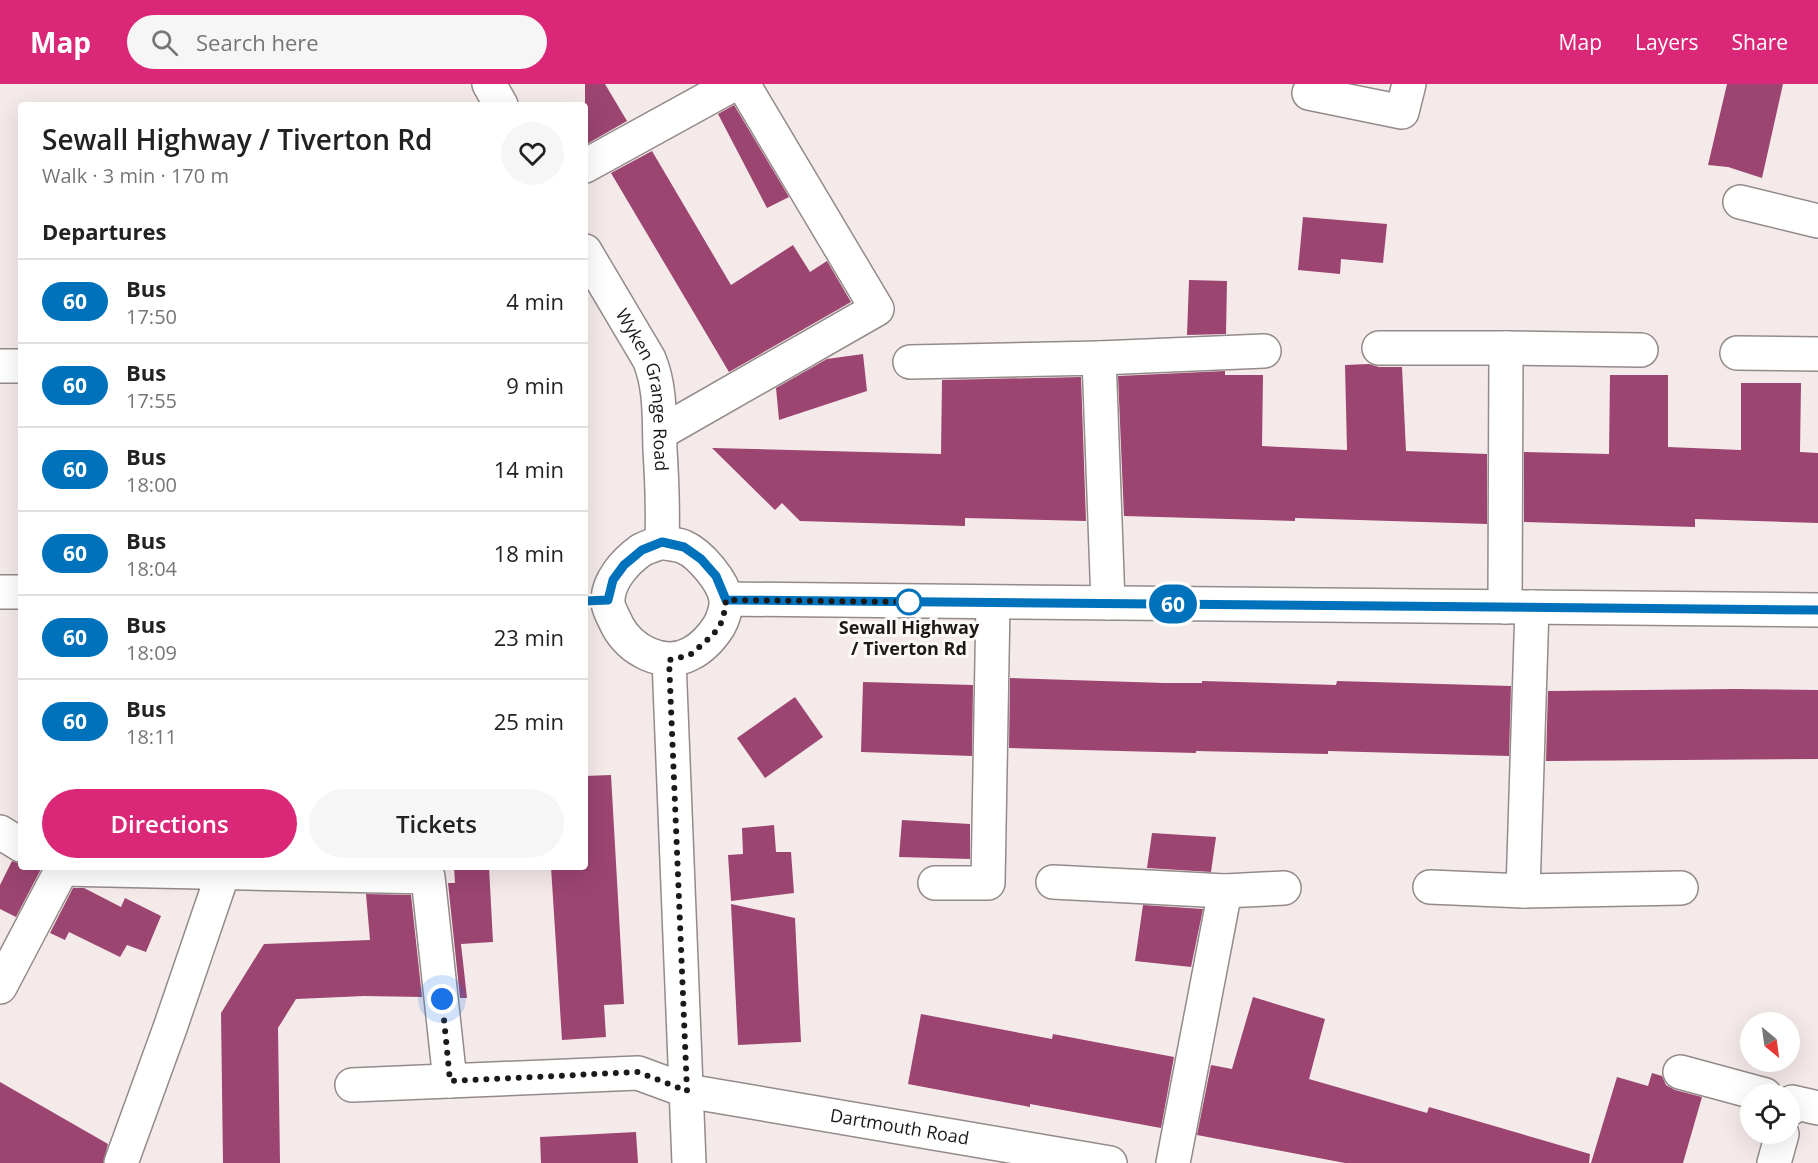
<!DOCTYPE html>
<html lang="en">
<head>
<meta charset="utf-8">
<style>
  body { margin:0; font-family:"Open Sans",sans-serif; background:#f6f6f6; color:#222; height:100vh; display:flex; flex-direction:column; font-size:22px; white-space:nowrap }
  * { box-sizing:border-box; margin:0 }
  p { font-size:20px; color:#767676 }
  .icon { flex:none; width:33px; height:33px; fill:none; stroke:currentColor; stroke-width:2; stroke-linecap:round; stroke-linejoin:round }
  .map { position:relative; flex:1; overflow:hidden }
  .side { position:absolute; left:18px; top:18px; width:570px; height:768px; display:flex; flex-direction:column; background:#fff; border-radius:6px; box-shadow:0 6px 24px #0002 }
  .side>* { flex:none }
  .badge { padding:0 12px; border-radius:20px; font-size:21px; line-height:39px }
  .needle { width:39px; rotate:151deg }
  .controls { position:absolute; left:1740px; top:928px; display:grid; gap:12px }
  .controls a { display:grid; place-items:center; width:60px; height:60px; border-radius:50%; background:#fff; box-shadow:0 6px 24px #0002; font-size:30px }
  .you { position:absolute; width:30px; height:30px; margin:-15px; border:4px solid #fff; border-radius:50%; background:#1a73e8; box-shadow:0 0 0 9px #1a73e833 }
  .map>.badge { position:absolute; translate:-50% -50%; box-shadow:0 0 0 3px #fff }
  h2 { padding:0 24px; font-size:22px; line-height:54px }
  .round { display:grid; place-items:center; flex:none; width:63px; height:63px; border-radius:32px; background:#f6f6f6 }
  .headline { display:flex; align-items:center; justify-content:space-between; height:102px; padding:0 24px }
  h1 { font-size:28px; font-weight:600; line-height:45px }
  .primary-button { display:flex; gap:12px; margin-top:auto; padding:12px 24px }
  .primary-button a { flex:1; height:69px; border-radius:36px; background:#db2777; color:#fff; font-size:24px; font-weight:600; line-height:69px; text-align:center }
  .primary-button a+a { background:#f6f6f6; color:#222 }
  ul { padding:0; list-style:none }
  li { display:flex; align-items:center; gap:18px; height:84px; padding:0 24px; border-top:2px solid #e0e0e0 }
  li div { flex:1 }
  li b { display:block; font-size:22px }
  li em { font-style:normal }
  li .badge { min-width:66px; font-weight:700; text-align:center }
  header { display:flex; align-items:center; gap:36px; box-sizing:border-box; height:84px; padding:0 30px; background:#db2777; color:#fff }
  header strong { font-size:28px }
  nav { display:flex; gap:33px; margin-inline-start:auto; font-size:21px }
  .search { width:420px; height:54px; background:#f6f6f6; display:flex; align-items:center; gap:15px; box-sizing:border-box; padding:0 21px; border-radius:33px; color:#767676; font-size:22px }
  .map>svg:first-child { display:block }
  .building { fill:#9b4570 }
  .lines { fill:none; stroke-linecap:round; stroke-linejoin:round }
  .minor-casing { stroke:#948a8a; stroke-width:36 }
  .minor { stroke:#fff; stroke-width:33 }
  .line-casing { stroke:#fff; stroke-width:14 }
  .line { stroke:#0072bc; stroke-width:9 }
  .walk { stroke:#1d1919; stroke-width:6; stroke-dasharray:0 10.8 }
  .stop-dot { fill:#fff; stroke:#0072bc; stroke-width:3 }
  .labels { text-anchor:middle; stroke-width:6; stroke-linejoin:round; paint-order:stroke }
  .street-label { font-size:18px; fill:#1d1919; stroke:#fef9f9 }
  .stop-label { font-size:18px; font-weight:bold; fill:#1d1919; stroke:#fef9f9 }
</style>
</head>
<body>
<header>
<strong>Map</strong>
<div class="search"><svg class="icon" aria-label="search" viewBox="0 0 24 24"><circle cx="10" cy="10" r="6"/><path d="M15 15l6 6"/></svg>Search here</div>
<nav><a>Map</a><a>Layers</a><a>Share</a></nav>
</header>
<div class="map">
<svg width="1818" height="1079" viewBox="0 0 1818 1079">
  <rect width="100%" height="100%" fill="#f5eaea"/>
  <g class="building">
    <polygon points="585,0 605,0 627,37 585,61"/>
    <polygon points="1727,0 1783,0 1762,94 1728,83 1708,81"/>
    <polygon points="734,21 789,113 767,124 718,30"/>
    <polygon points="652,67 731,201 793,161 810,188 827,177 851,218 729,288 611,89"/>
    <polygon points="1303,133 1387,140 1383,179 1341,175 1340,190 1298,186"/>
    <polygon points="1189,196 1227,197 1226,250 1187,251"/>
    <polygon points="863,270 867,307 779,336 776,304 827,275"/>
    <polygon points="1369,280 1379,283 1402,283 1406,367 1487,370 1487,440 1295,434 1295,437 1124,432 1118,292 1225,287 1225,291 1263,291 1262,362 1347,366 1345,281"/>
    <polygon points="1610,291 1668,291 1668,363 1741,366 1741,299 1801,299 1800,368 1818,369 1818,439 1695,435 1695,443 1524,438 1524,368 1609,370"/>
    <polygon points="1081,293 1086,437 965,434 965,442 800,437 782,419 775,426 712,364 941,370 942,296"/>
    <polygon points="1010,594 1164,599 1202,599 1202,597 1336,601 1337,597 1511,602 1509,672 1328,667 1328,670 1196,667 1196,669 1009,664"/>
    <polygon points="863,598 973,601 972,672 861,668"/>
    <polygon points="1735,605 1818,606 1818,675 1546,677 1548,607"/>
    <polygon points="795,613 823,653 765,694 737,654"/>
    <polygon points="611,691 624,920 604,921 606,953 562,956 551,783 585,783 585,692"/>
    <polygon points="902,736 970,740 970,775 899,773"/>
    <polygon points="774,741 776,768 791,768 794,809 731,817 728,771 743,770 742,744"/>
    <polygon points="1152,749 1216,753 1211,788 1147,784"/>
    <polygon points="12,777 21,780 21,783 36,783 41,785 16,833 0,825 0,801"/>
    <polygon points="454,783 489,783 493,858 461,860 467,914 460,914 448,799 455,799"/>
    <polygon points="73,804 84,804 121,823 125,814 161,832 146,868 127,861 120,873 69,848 65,856 50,849"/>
    <polygon points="366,810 411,811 422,913 364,912 296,915 278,944 280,1079 223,1079 221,929 264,860 370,856"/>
    <polygon points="731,820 795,834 801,958 738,961"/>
    <polygon points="1143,821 1203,825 1191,883 1135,877"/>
    <polygon points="1253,913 1325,935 1309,995 1427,1029 1429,1023 1590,1070 1589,1079 1345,1079 1197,1051 1211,981 1232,985"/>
    <polygon points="921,930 1052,955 1053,950 1174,973 1161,1044 1030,1020 1030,1023 908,1000"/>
    <polygon points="1652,989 1662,992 1666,1001 1675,1006 1702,1013 1683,1079 1591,1079 1617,993 1648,1002"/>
    <polygon points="0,998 108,1060 103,1079 0,1079"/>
    <polygon points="636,1048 638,1079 541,1079 540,1053"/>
  </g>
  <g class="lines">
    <defs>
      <g id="minor">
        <polyline points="489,0 501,21"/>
        <polyline points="1309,9 1402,28 1409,0"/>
        <polyline points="585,82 734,0"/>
        <polyline points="1740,118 1818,137"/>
        <path id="s1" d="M585,167L649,275C661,303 659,335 660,366C662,397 663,427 662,458"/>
        <polyline points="1379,264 1506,264 1505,523"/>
        <polyline points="1506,264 1641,266"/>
        <polyline points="1737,269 1818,270"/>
        <polyline points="1099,274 1264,267"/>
        <polyline points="910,278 1099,274 1108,519"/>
        <polyline points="0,282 21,282"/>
        <polyline points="660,349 877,225 743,0"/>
        <path d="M662,458C668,460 678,460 684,463C700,470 723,497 726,515C727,523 723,535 719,542C712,553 702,564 690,570C663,584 630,566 617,541C614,534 607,523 608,515C609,496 625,478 640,467C646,463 655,461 662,458Z"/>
        <polyline points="0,508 21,508"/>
        <polyline points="726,515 1818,526"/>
        <polyline points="669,576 689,1079"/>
        <polyline points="0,748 21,761"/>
        <polyline points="59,783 62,785 428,793 450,997"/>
        <polyline points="1053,798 1225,807"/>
        <polyline points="935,799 988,799 993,519"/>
        <polyline points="1430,803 1523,807 1532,523"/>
        <polyline points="1523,807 1681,804"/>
        <polyline points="0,903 62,785"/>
        <polyline points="1680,988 1765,1011"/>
        <path id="s2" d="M352,1001L638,989L687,1007L1110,1079"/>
        <polyline points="1790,1025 1792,1018 1818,1024"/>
        <polyline points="121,1079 170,944 223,789"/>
        <polyline points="1173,1079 1225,807 1284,804"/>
        <polyline points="1774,1079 1782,1050"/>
      </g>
    </defs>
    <use href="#minor" class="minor-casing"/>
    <use href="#minor" class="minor"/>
  </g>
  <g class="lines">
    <defs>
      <polyline id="line" points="585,517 608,516 613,496 624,481 642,466 662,458 684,463 701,475 716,492 726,516 1818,526"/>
    </defs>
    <use href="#line" class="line-casing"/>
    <use href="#line" class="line"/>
    <polyline class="walk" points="442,915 450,997 638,988 687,1007 669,576 690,571 713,551 723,536 726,516 909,518"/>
  </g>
  <circle class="stop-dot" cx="909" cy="518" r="12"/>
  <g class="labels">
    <g class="street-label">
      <text dy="6" stroke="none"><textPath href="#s1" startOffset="154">Wyken Grange Road</textPath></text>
      <text dy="6" stroke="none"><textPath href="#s2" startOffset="554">Dartmouth Road</textPath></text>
    </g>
    <g class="stop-label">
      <text x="909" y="550">Sewall Highway<tspan x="909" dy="21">/ Tiverton Rd</tspan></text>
    </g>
  </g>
</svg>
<div class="controls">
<a><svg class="needle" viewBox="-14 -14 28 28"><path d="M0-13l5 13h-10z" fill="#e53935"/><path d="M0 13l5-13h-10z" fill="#767676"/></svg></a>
<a><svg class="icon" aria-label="locate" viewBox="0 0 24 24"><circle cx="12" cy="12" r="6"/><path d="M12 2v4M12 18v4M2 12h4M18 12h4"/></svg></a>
</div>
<div class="you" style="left:442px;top:915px"></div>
<b class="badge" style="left:1173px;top:520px;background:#0072bc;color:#fff">60</b>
<section class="side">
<div class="headline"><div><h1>Sewall Highway / Tiverton Rd</h1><p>Walk · 3 min · 170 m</p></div><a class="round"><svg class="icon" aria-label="heart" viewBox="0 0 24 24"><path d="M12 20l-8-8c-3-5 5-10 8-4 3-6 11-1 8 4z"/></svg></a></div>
<h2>Departures</h2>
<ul>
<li><span class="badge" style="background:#0072bc;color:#fff">60</span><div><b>Bus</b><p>17:50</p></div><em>4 min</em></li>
<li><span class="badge" style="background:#0072bc;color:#fff">60</span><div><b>Bus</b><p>17:55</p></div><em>9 min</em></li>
<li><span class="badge" style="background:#0072bc;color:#fff">60</span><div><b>Bus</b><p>18:00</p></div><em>14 min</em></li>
<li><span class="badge" style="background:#0072bc;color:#fff">60</span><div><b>Bus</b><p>18:04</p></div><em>18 min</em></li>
<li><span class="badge" style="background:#0072bc;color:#fff">60</span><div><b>Bus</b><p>18:09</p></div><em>23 min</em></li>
<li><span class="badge" style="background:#0072bc;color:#fff">60</span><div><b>Bus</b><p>18:11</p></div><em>25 min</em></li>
</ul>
<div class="primary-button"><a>Directions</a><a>Tickets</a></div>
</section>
</div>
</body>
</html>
